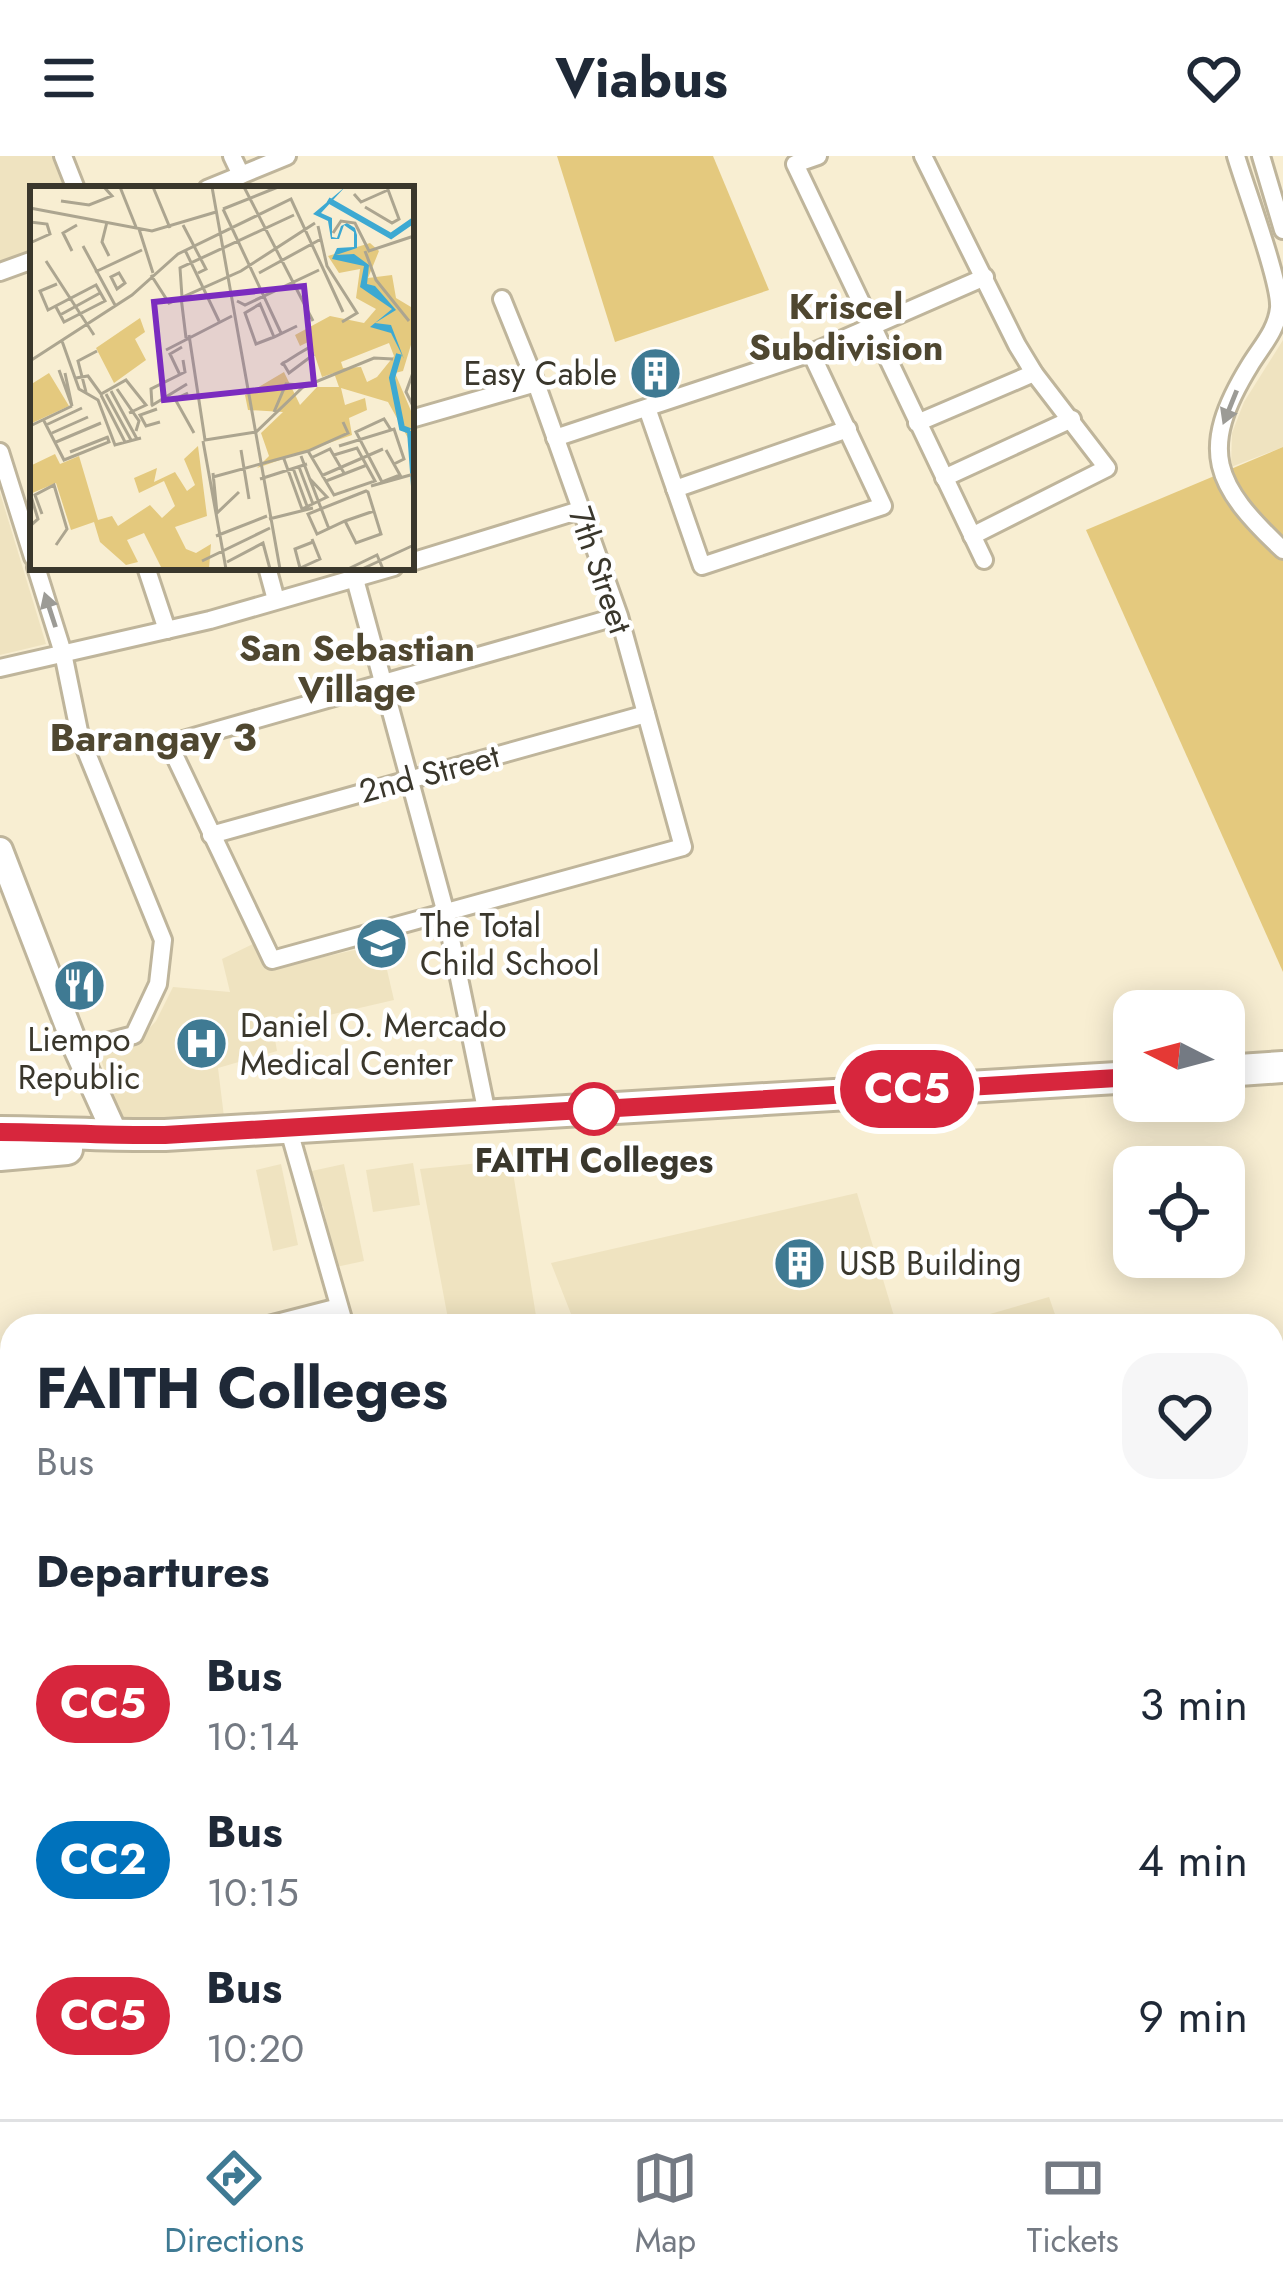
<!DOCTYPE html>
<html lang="en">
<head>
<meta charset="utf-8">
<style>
  body { margin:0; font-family:Jost,sans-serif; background:#f6f6f7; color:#1f2937; height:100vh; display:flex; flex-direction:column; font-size:45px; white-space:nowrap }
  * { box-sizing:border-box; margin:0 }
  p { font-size:39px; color:#747a83 }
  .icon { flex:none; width:66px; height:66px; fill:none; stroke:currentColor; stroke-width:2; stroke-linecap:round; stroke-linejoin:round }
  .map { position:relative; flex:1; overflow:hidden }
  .drawer { position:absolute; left:0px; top:1158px; width:1284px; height:807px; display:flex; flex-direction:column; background:#fff; border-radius:36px 36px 0 0; box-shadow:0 6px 30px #0003 }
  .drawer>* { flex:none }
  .badge { padding:0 24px; border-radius:39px; font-size:42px; line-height:78px }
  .needle { width:78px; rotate:276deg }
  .fabs { position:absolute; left:1113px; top:834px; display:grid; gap:24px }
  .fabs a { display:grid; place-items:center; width:132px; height:132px; border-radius:24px; background:#fff; box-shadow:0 6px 30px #0003; font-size:60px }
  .map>.badge { position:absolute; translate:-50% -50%; box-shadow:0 0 0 6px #fff }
  h2 { padding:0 36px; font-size:45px; line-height:108px }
  .round { display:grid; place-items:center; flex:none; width:126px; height:126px; border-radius:36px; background:#f6f6f7 }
  .headline { display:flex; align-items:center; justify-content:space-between; height:204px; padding:0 36px }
  h1 { font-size:57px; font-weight:700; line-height:90px }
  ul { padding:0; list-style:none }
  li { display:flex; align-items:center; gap:36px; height:156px; padding:0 36px }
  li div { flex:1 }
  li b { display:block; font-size:45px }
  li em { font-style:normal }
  li .badge { min-width:132px; font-weight:700; text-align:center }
  header { display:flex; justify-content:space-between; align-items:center; height:156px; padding:0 36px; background:#fff; font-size:54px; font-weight:700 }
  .menu { display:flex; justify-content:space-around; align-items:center; height:168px; border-top:3px solid #e0e1e3; background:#fff; font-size:33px; color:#747a83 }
  .menu a { display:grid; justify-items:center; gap:6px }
  .menu .active { color:#3f7a93 }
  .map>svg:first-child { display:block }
  .built { fill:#efe3c0 }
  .green { fill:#e4c97e }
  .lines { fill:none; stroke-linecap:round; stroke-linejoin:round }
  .street-casing { stroke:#bfb59b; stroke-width:22 }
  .secondary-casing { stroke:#bfb59b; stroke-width:30 }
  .highway-casing { stroke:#bfb59b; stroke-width:36 }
  .street { stroke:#fff; stroke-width:16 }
  .secondary { stroke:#fff; stroke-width:24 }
  .highway { stroke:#fff; stroke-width:30 }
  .oneway { fill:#9c9b96 }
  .line-casing { stroke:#fff; stroke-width:27 }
  .line { stroke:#d7263d; stroke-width:18 }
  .stop-dot { fill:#fff; stroke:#d7263d; stroke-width:6 }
  .labels { text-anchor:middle; stroke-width:9; stroke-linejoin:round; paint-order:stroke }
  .poi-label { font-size:33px; fill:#3a372c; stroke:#fff; text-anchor:start }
  .street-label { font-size:33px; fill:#3a372c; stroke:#fff }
  .stop-label { font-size:33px; font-weight:bold; fill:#3a372c; stroke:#fff }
  .neighbourhood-label { font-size:36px; font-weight:bold; fill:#4f4730; stroke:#fff }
  .quarter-label { font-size:39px; font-weight:bold; fill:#4f4730; stroke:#fff }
  .inset-river { fill:none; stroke:#3da9d2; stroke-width:6 }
  .inset-road { fill:none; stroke:#aca590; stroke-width:3 }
  .view { fill:#7b2cbf; fill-opacity:0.15; stroke:#7b2cbf; stroke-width:6 }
  .inset-edge { fill:none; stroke:#3a372c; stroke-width:6 }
</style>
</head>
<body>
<header><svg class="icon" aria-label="menu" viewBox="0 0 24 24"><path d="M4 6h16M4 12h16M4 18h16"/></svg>Viabus<svg class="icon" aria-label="heart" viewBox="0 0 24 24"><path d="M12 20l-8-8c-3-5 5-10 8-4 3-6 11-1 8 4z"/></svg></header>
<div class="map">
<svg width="1283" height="1963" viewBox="0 0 1283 1963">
  <rect width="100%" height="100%" fill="#f8eed2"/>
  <g class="built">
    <polygon points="0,0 63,0 76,33 33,33 33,104 0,116"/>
    <polygon points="1283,184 1283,291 1231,311 1232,277 1244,246"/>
    <polygon points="0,337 46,488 0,499"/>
    <polygon points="255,787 269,810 284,810 381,788 394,844 273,872 277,895 218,912 225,969 125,973 100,901 142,880 156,865 173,831 230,836 222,803"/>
    <polygon points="511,1004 536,1160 489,1169 449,1168 420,1013"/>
    <polygon points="413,1007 420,1049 373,1056 366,1014"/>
    <polygon points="281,1008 298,1089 273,1095 256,1014"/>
    <polygon points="344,1008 364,1105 336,1111 323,1050 314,1051 307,1016"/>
    <polygon points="857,1037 897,1170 548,1170 573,1163 551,1107"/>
    <polygon points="1049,1141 1059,1170 948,1170"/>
    <polygon points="1272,1211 1283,1233 1283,1504 1272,1505"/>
  </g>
  <g class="green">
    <polygon points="557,0 713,0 769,134 615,186"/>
    <polygon points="1283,291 1283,816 1086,374"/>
  </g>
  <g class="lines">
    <defs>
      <g id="street">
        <polyline points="63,0 76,33"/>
        <polyline points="232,0 241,19"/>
        <polyline points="818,0 795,8 984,404"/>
        <polyline points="923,0 1017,189 1034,217 1107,312 972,380"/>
        <path d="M1236,0C1245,31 1281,127 1279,152C1277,174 1261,191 1250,209C1197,295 1214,329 1283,394"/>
        <polyline points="1261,0 1283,74"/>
        <polyline points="207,33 287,0"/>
        <polyline points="0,116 33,104"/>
        <polyline points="502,143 536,227 619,460 683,691 272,804 169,588 619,460"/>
        <polyline points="647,252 702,410 883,350 811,197"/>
        <polyline points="411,263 536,227"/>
        <polyline points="917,267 1034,217"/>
        <polyline points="555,282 811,197 985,121"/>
        <polyline points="0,296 33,401"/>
        <polyline points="944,322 1072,263"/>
        <polyline points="675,333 848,273"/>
        <polyline points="411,406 580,354"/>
        <polyline points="36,411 63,497 80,580 163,784 158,828 134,879 77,894"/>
        <polyline points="146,411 167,474"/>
        <polyline points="267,411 276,444"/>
        <polyline points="355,423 445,754 487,958"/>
        <polyline points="0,512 210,464 394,411"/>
        <polyline points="211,679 646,558"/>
        <polyline points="288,971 345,1170"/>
        <polyline points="265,1170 339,1151"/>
        <polyline points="0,1240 12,1236"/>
        <polyline points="1272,1520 1283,1519"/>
        <polyline points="1272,1539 1283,1539"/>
        <polyline points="0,1610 12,1609"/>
        <polyline points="1272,1647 1283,1647"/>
        <polyline points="0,1680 12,1714"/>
        <polyline points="1272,1783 1283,1813"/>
        <polyline points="0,1787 12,1781"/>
        <polyline points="0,1907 12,1938"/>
        <polyline points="18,1953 22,1963"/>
        <polyline points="991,1953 996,1963"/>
        <polyline points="1137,1953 1141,1963"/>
        <polyline points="1202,1953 1206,1963"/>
        <polyline points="1271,1953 1275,1963"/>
        <polyline points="1047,1963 1066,1956"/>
      </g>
      <polyline id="secondary" points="0,694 77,894 116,980"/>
      <g id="highway">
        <polyline points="1224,915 1283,911"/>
        <path d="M0,976C56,976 109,980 165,979L1134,921"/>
        <polyline points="0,999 67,993"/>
      </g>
    </defs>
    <use href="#street" class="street-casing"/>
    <use href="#secondary" class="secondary-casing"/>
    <use href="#highway" class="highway-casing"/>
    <use href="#street" class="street"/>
    <use href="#secondary" class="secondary"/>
    <use href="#highway" class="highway"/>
  </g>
  <defs><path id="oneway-solid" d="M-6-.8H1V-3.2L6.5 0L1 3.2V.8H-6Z" transform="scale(3)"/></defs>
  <g class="oneway">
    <use href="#oneway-solid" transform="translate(1230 251) rotate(112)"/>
    <use href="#oneway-solid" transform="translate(50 454) rotate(-108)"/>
  </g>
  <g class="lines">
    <defs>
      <path id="line" d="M0,976C56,976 109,980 165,979L1134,921"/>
    </defs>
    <use href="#line" class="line-casing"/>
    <use href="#line" class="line"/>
  </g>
  <defs>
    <symbol id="building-disc" viewBox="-11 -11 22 22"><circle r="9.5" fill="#3f7a93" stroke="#fff"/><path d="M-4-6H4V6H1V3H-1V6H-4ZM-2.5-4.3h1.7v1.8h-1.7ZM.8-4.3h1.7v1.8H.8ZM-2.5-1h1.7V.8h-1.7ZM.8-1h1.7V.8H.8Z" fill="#fff"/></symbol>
    <symbol id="school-disc" viewBox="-11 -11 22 22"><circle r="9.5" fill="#3f7a93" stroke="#fff"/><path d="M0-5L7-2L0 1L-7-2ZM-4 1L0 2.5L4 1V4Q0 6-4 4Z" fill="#fff"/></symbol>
    <symbol id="restaurant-disc" viewBox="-11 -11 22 22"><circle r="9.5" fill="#3f7a93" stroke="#fff"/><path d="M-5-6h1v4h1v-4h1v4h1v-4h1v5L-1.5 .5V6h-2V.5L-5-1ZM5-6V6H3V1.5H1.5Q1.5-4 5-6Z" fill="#fff"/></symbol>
    <symbol id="hospital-disc" viewBox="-11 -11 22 22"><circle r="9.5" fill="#3f7a93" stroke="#fff"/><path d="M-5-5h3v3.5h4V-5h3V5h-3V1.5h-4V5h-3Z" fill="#fff"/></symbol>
  </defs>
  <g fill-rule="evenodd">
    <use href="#building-disc" x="626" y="188" width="59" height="59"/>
    <use href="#school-disc" x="352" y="758" width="59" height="59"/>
    <use href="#restaurant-disc" x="50" y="800" width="59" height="59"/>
    <use href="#hospital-disc" x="172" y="858" width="59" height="59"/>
    <use href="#building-disc" x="770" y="1078" width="59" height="59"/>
  </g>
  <circle class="stop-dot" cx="594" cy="953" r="24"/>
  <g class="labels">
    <g class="poi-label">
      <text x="617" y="229" text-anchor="end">Easy Cable</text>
      <text x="420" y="781">The Total<tspan x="420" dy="38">Child School</tspan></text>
      <text x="240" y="881">Daniel O. Mercado<tspan x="240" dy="38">Medical Center</tspan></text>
      <text x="79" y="895" text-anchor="middle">Liempo<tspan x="79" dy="38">Republic</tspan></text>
      <text x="839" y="1119">USB Building</text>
    </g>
    <g class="street-label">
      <text transform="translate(601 414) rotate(71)" y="12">7th Street</text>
      <text transform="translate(429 617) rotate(-15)" y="12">2nd Street</text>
    </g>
    <g class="stop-label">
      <text x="594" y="1016">FAITH Colleges</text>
    </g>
    <g class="neighbourhood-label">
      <text x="846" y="163">Kriscel<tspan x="846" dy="41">Subdivision</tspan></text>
      <text x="357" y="505">San Sebastian<tspan x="357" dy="41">Village</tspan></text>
    </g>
    <g class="quarter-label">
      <text x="153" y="595">Barangay 3</text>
    </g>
  </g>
  <g transform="translate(30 30)">
    <rect width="384" height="384" fill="#f8eed2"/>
    <path d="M340,57L349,65L338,92L362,89L366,112L381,121L384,149L373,185L365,187L384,232V263L358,216L311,202L315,219L335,212L337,224L319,232L322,249L227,282L239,270L231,247L253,226L218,224L215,209L254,186L270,219L287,201H309L304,187L292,191L280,155L270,160L265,149L300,130L334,137L346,123L326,112L330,83L309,87L298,70ZM359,157L364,170L347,191L337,196L331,181L313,182L311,176ZM110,132L115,146L105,153L116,174L84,197L66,162ZM19,187L39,220L0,238V199ZM168,260L177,330L145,341L156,363L166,367L181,358L179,383H132L114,347L97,354L108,376L96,379L70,356L64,336L41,344L26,297L0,308V280L25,268L30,278L49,270L68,334L82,330L88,340L120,319L132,332L145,320L134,295L109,307L104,292L127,282L124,296L145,286L157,305L165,299L154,273Z" fill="#e4c97e" fill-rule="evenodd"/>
    <path d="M315,1L291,27L302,32V51L307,52L311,40L317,37L325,42L327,49V62L306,69L324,68L339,79L337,98L345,100L366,124L345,137L361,139L374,173L361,147L340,141L362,123L330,101L334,80L302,73L307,62L324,61V46L314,39L309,53H301L298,35L283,28Z" fill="#3da9d2"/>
    <path class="inset-river" d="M298,14L361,50L384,34M369,168L362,192L372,242L380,245M380,245L384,300"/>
    <path class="inset-road" d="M90,1L106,41M123,1L140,42M182,1L250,383M214,1L283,135M324,8L331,16L358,4M31,15L59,19L82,10L74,1M335,21L362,37L369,33L357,1M0,22L122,45L186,26M193,23L251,147M193,23L248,1M0,36L17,38L20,48L0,57M77,36L72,56L79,70M153,39L176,83L168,87M288,40L297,80L327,127L312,136M109,43L123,87M303,47L311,35L325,37L339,65L384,50M53,60L85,119M155,64L189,135M42,65L33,47L47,39M335,65L346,94L379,135M16,75L64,149M65,86L112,64M89,87L95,97L87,103L81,91ZM229,87L291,53M121,89L139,117L211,85L285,37M151,111L156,152M152,111L150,82L264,29M207,115L215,119L289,84M26,121L34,136L75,115L66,99L18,124L10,105L27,98M30,129L70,107M159,149L175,254L226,246L273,201L344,172L363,173M244,151L230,118L215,127L226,158L244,151L267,140M32,155L49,203L68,214L85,259L111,252M136,164L202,130M0,175L102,109L148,68L261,13L313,126M251,179L253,177L257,175L268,168L280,161L283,169L259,187L253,177M29,184L42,220L35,187M384,184L376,206L384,222M150,189L140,168L152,161M46,192L58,190L71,208L96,194L116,219L99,227M87,203L109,235L106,245M81,205L107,253M56,206L48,175L67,165M158,207L145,213L164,247M76,208L101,254M71,209L95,256M122,219L121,203L155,186L153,174M121,220L157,198M127,223L110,229L116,240L130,236M244,226L256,198L273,199M13,233L34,274L79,256L77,250M16,239L52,222M0,240L42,220M22,247L58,231M173,255L196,383M26,256L71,237M309,260L364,243L374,273L364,278M211,264L219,313M356,264L370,289L352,296L326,246L354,233L361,244M278,265L304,309L345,295L327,262L304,269M40,266L78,251M271,270L299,343M281,272L300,263L314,287M254,273L272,323L297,311L279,292M269,281L283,318M263,282L277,320M183,287L187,327L209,306M291,290L353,263M183,291L278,265L318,247L313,236M230,293L277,278M296,295L337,279M341,300L384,288M0,307L8,333L0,340M12,328L5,309L24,299L37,343L26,359M239,333L283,322M315,335L326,357L351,348L338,306L336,305L278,328L287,348L315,335L344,325M186,350L237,330M172,375L240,342M197,376L233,357L240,383M270,382L265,363L283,356M268,383L290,373L282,353M318,383L347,369L353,383M332,383L384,359"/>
    <path class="view" d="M274,100L284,198L134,214L124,116Z"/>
    <rect width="384" height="384" class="inset-edge"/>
  </g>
</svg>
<div class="fabs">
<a><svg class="needle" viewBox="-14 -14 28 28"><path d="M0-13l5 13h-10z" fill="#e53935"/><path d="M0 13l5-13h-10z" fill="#747a83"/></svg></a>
<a><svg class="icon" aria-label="locate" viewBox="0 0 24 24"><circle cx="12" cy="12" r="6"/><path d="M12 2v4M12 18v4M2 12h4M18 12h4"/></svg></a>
</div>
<b class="badge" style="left:907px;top:933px;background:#d7263d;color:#fff">CC5</b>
<section class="drawer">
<div class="headline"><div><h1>FAITH Colleges</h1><p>Bus</p></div><a class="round"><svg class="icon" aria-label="heart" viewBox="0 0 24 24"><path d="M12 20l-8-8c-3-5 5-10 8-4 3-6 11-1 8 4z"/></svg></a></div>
<h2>Departures</h2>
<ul>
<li><span class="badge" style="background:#d7263d;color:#fff">CC5</span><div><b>Bus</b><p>10:14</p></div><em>3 min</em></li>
<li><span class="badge" style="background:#0072bc;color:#fff">CC2</span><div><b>Bus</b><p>10:15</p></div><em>4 min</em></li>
<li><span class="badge" style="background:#d7263d;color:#fff">CC5</span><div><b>Bus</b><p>10:20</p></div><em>9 min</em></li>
</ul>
</section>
</div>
<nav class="menu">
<a class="active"><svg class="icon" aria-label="directions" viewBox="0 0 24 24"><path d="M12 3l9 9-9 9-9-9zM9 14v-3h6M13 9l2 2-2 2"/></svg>Directions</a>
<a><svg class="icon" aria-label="map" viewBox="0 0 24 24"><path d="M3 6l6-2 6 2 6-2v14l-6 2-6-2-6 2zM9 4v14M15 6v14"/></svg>Map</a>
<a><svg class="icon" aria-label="tickets" viewBox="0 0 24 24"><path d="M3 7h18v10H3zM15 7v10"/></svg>Tickets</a>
</nav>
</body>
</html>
